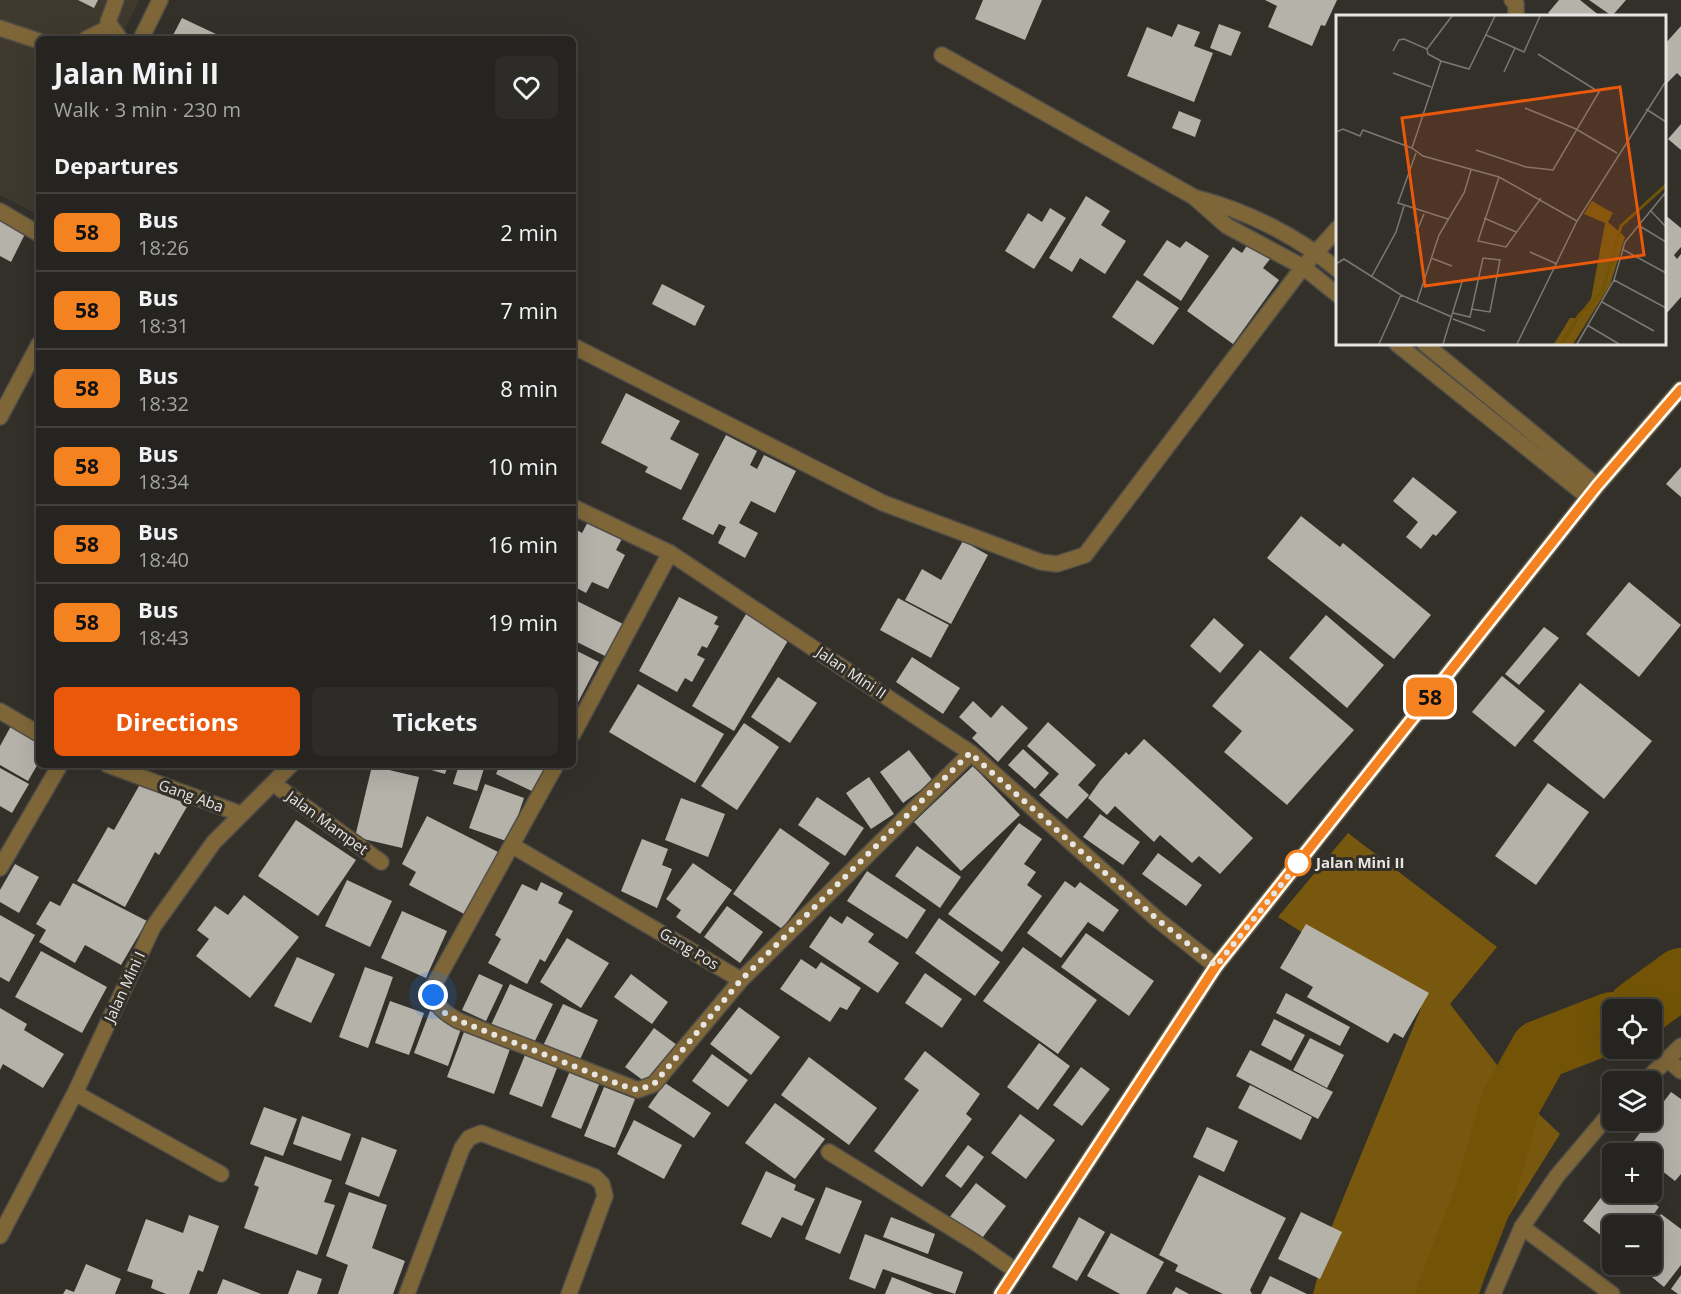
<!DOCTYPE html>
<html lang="en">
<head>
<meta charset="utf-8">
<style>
  body { margin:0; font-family:"Open Sans",sans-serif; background:#2e2c29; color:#f1f3f6; height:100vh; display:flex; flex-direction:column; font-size:22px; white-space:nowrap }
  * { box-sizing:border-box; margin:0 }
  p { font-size:20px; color:#a4a4a5 }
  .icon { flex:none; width:33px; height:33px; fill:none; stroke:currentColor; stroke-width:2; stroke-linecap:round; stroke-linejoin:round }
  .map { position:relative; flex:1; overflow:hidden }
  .side { position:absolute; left:36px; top:36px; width:540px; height:732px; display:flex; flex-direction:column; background:#262420; border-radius:9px; box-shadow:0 6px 24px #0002,0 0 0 2px #42413e }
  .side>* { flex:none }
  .badge { padding:0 12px; border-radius:9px; font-size:21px; line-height:39px }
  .buttons { position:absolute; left:1602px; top:999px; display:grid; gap:12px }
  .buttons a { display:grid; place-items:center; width:60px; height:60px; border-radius:9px; background:#262420; box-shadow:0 6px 24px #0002,0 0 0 2px #42413e; font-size:30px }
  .you { position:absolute; width:30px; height:30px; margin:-15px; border:4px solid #fff; border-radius:50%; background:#1a73e8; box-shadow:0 0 0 9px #1a73e833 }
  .map>.badge { position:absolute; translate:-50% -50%; box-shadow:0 0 0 3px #fff }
  h2 { padding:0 18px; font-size:22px; line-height:54px }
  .round { display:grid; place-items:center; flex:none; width:63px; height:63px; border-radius:9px; background:#2e2c29 }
  .overview { display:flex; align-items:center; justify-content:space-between; height:102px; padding:0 18px }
  h1 { font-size:28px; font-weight:700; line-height:45px }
  .primary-button { display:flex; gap:12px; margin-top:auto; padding:12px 18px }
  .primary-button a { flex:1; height:69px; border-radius:9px; background:#ea580c; color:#fff; font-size:24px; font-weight:700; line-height:69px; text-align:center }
  .primary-button a+a { background:#2e2c29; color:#f1f3f6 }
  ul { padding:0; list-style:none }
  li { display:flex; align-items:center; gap:18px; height:78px; padding:0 18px; border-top:2px solid #42413e }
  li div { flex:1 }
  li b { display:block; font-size:22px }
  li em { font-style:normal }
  li .badge { min-width:66px; font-weight:700; text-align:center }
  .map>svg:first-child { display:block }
  .built { fill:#3f392d }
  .forest { fill:#77580e }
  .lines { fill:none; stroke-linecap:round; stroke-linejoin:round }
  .river { stroke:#735407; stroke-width:60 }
  .building { fill:#b5b2aa }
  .service-casing { stroke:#504d47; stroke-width:18 }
  .minor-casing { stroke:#504d47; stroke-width:18 }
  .secondary-casing { stroke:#504d47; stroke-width:18 }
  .service { stroke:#7e6639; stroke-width:15 }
  .minor { stroke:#7e6639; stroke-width:15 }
  .secondary { stroke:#a98437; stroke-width:15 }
  .line-casing { stroke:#fff; stroke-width:14 }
  .line { stroke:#f58220; stroke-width:9 }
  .walk { stroke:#e7e5e1; stroke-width:6; stroke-dasharray:0 10.8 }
  .stop-dot { fill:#fff; stroke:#f58220; stroke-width:3 }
  .labels { text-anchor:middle; stroke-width:6; stroke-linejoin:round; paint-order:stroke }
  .street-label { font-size:15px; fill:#e7e5e1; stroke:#33302a }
  .stop-label { font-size:15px; font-weight:bold; fill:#e7e5e1; stroke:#33302a; text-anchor:start }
  .inset-river { fill:none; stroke:#735407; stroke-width:3 }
  .inset-road { fill:none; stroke:#7b7873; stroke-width:1.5 }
  .view { fill:#e8590c; fill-opacity:0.15; stroke:#e8590c; stroke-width:3 }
  .inset-edge { fill:none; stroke:#e7e5e1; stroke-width:3 }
</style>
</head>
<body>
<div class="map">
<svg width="1681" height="1294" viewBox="0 0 1681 1294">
  <rect width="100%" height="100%" fill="#33302a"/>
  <polygon class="built" points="0,0 139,0 120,39 39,39 39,205 35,213 0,195"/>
  <polygon class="forest" points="1348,833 1497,947 1450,1004 1524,1100 1560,1134 1500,1230 1479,1294 1313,1294 1329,1233 1421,1008 1278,917"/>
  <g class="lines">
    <g class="river">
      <polyline points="1637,1010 1681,978"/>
      <polyline points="1446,1294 1485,1194 1511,1102 1540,1050 1612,1022"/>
    </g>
  </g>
  <g class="building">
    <polygon points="78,0 98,0 94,8"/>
    <polygon points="983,0 1042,0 1025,40 975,19"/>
    <polygon points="1265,0 1337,0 1325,26 1321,25 1312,46 1268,27 1277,6"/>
    <polygon points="1559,0 1580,0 1600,16 1552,16 1548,13"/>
    <polygon points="1589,0 1626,0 1612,16"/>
    <polygon points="182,18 218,35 216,39 171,39"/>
    <polygon points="1178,24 1200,32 1194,46 1213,53 1194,102 1127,76 1147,27 1172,37"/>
    <polygon points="1219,24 1241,32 1231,56 1210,48"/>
    <polygon points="1681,26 1681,77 1677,73 1664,86 1664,45"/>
    <polygon points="1179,111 1201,120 1195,137 1172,128"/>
    <polygon points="1681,124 1681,150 1668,139"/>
    <polygon points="1086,196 1110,211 1101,225 1126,241 1105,274 1080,258 1072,272 1049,258"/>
    <polygon points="1050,208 1066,218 1034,269 1005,251 1028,213 1042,222"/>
    <polygon points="1664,214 1681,228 1681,247 1674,255 1677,259 1681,254 1681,297 1666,314"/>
    <polygon points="0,220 25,234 11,262 0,256"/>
    <polygon points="1167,240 1180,248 1186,241 1209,256 1181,301 1143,275"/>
    <polygon points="1248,244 1270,259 1263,268 1279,280 1233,344 1187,311 1233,247 1242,253"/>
    <polygon points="1137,280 1179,308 1153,345 1112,317"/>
    <polygon points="662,284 705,306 695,326 652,304"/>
    <polygon points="626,393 680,421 670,439 699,454 681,490 645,472 648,467 601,443"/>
    <polygon points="726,435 757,451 750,465 757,469 764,455 796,471 775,513 751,501 739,523 758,533 745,558 718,543 726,527 719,524 713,535 682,519"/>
    <polygon points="1681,467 1681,497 1666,484"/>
    <polygon points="1413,477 1457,512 1436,536 1433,534 1421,549 1406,537 1418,522 1393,501"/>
    <polygon points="1301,516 1340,547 1343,543 1431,615 1394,659 1267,558"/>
    <polygon points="590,518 624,535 616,550 625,555 608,589 592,582 586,593 573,586 573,533 575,529 582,533"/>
    <polygon points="963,541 988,555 951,624 905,600 922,569 941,580"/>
    <polygon points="1629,582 1681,625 1639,677 1586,634"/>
    <polygon points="679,597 718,617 714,624 719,626 707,648 702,646 697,655 705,659 692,682 685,678 677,692 639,671"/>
    <polygon points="898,598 949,625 931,658 880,630"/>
    <polygon points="577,601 623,624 607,657 573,640 573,608"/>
    <polygon points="746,614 789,639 734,731 692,706"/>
    <polygon points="1326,615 1384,665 1347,708 1289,658"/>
    <polygon points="1214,618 1244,645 1220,673 1190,646"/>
    <polygon points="1544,627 1559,638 1519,685 1505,674"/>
    <polygon points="573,649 599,662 573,712"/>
    <polygon points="1260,650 1354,730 1287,805 1224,752 1242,731 1212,706"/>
    <polygon points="912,657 960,688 943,714 896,682"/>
    <polygon points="1502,676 1545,711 1515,747 1472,712"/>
    <polygon points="778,677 817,703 790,743 751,717"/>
    <polygon points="1580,683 1652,741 1604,799 1533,741"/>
    <polygon points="638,684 724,734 695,783 609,732"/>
    <polygon points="973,701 991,718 1002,705 1028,728 998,762 972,738 977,733 959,717"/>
    <polygon points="1048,722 1096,765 1078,785 1089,795 1067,819 1039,795 1059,774 1027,746"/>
    <polygon points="744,723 779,747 737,810 701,786"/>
    <polygon points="11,726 39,742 39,762 28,781 0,765 0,746"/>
    <polygon points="1144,739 1253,838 1220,874 1199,856 1192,863 1160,835 1154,842 1115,806 1107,815 1088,798 1100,781 1126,752 1129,755"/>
    <polygon points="1023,749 1049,773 1035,789 1008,765"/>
    <polygon points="909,750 933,781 903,803 880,772"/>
    <polygon points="414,765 448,765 445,774"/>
    <polygon points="459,765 485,765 477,791 453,784"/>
    <polygon points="500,765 550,765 536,793 496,774"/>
    <polygon points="372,766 419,777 402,848 355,837"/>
    <polygon points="973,766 1020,815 961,871 914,822"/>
    <polygon points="0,768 29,784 12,813 0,806"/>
    <polygon points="869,777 894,814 871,829 846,793"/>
    <polygon points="143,779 188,805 159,855 155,852 125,907 77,881 108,827 114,830"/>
    <polygon points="1548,783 1589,812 1536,885 1495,856"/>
    <polygon points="485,784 524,798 509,842 469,828"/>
    <polygon points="817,797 864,828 845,856 798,825"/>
    <polygon points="681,798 725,814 708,857 665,840"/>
    <polygon points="1100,814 1140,842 1123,865 1083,837"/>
    <polygon points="427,816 498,852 466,915 409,885 416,872 402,864"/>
    <polygon points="296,820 356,860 318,916 258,876"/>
    <polygon points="1019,823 1042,839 1024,864 1036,872 1027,885 1042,896 1002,952 948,914"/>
    <polygon points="780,828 830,863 782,929 733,894"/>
    <polygon points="642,839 668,849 662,865 672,869 657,908 621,891"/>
    <polygon points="917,846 961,877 940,908 895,876"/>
    <polygon points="1158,853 1202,885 1186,906 1142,874"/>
    <polygon points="693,863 732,890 700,934 676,917 681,910 666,899"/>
    <polygon points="15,864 39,877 19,913 0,902 0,890"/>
    <polygon points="867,871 926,910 907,939 847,901"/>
    <polygon points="347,880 392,901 370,947 325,926"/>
    <polygon points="1065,881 1075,888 1080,882 1119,910 1103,932 1088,922 1061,958 1027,933"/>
    <polygon points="541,882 563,893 558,903 573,911 545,962 540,959 527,984 488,963 501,939 495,935 522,884 537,891"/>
    <polygon points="73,883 147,921 121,965 85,945 75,963 39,942 46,930 36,924 50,901 60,906"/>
    <polygon points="244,895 299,937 250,998 196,956 209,939 197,930 215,906 228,915"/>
    <polygon points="727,906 763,932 740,963 704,937"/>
    <polygon points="402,911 447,931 426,978 381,958"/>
    <polygon points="0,915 35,935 9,982 0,977"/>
    <polygon points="830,916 842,924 847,916 874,934 868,942 899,963 878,993 809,947"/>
    <polygon points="939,918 1000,962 975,996 915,953"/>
    <polygon points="1306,924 1429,993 1403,1038 1394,1033 1388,1043 1307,997 1313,987 1280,968"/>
    <polygon points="1086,933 1154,981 1129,1016 1061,967"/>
    <polygon points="567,938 609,963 581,1008 540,982"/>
    <polygon points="1023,947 1097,1000 1058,1054 983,1001"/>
    <polygon points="41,951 107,987 82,1033 15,997"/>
    <polygon points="297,957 335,974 311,1023 274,1006"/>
    <polygon points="801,959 816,969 821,962 861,988 847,1010 840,1007 830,1022 780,989"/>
    <polygon points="365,967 393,977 368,1048 339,1037"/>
    <polygon points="925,973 962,999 942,1028 905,1003"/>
    <polygon points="479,974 503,985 486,1021 462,1010"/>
    <polygon points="631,974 668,1002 652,1024 614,997"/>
    <polygon points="510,984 553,1004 533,1045 491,1025"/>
    <polygon points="1286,993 1350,1027 1340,1046 1276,1013"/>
    <polygon points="390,1001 424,1013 409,1055 375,1043"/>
    <polygon points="563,1004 598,1020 577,1066 541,1050"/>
    <polygon points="739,1007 780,1037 751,1075 710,1044"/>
    <polygon points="0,1008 27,1024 24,1030 64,1054 43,1088 3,1064 0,1070"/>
    <polygon points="430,1011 463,1023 448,1066 414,1053"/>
    <polygon points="1274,1019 1305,1035 1291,1061 1261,1045"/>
    <polygon points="654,1028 677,1045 648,1084 625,1067"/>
    <polygon points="464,1032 510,1049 494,1094 447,1077"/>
    <polygon points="1310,1038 1344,1055 1327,1088 1293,1070"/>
    <polygon points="1039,1043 1070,1066 1038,1110 1007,1087"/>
    <polygon points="1250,1050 1333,1092 1318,1119 1236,1076"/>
    <polygon points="925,1051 980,1094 966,1114 972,1119 922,1187 874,1151 919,1090 904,1079"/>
    <polygon points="712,1054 748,1080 728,1107 692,1081"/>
    <polygon points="525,1055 557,1068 542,1107 509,1094"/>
    <polygon points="809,1057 877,1108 849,1145 781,1095"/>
    <polygon points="1081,1067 1110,1089 1082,1126 1053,1105"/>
    <polygon points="570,1071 600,1082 581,1129 551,1117"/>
    <polygon points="665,1083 711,1113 694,1138 648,1107"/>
    <polygon points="1250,1085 1312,1117 1301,1140 1238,1108"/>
    <polygon points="604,1087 635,1099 615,1148 584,1136"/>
    <polygon points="1671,1092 1681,1099 1681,1174 1675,1181 1652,1163 1652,1154 1639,1154 1630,1146"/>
    <polygon points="775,1103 825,1139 795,1179 745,1143"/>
    <polygon points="264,1107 297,1119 283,1156 250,1144"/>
    <polygon points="1020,1114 1055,1140 1026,1179 991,1153"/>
    <polygon points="302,1116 351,1134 341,1161 293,1144"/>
    <polygon points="634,1120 682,1145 664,1179 617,1154"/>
    <polygon points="1207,1127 1238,1141 1224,1172 1193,1157"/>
    <polygon points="362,1137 397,1150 379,1197 345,1184"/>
    <polygon points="968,1145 984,1157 961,1188 945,1176"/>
    <polygon points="265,1156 332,1180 324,1202 335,1205 317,1255 244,1228 259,1187 254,1185"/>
    <polygon points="766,1171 796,1185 794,1190 815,1199 802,1226 782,1217 771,1238 741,1224"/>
    <polygon points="1199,1175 1286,1218 1250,1290 1252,1294 1223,1294 1175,1271 1178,1265 1159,1255"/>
    <polygon points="976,1183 1006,1206 980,1241 949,1218"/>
    <polygon points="1612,1183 1612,1192 1640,1192 1659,1207 1645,1226 1612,1226 1612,1244 1583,1221"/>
    <polygon points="826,1187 862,1201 840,1254 805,1239"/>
    <polygon points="349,1192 387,1205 372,1248 405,1261 393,1294 338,1294 348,1265 326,1256"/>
    <polygon points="1301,1212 1342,1232 1320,1279 1278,1259"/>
    <polygon points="1661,1214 1681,1229 1681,1265 1664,1287 1636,1264 1652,1264 1652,1226"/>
    <polygon points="189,1215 219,1226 203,1272 198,1270 189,1294 166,1294 151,1288 153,1280 127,1271 146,1219 183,1233"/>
    <polygon points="891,1217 935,1234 928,1254 883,1237"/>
    <polygon points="1079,1217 1105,1232 1077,1281 1052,1267"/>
    <polygon points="1111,1233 1164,1262 1146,1294 1120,1294 1087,1276"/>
    <polygon points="865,1234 963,1272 955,1294 883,1269 875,1289 849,1279"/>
    <polygon points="86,1264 121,1279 115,1294 63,1294 66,1289 74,1292"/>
    <polygon points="297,1270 322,1279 317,1294 288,1294"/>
    <polygon points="1681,1275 1681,1294 1678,1294 1671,1289"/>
    <polygon points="1270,1276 1307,1294 1261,1294"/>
    <polygon points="892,1277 934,1294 885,1294"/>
    <polygon points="223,1279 261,1294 217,1294"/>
    <polygon points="1176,1287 1189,1294 1172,1294"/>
  </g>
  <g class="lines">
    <defs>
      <g id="service">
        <polyline points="116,0 108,22 120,39"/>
        <polyline points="0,28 39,41"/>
        <polyline points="86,39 110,27"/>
      </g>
      <g id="minor">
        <polyline points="1512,0 1516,4 1516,16"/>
        <polyline points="141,39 160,0"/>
        <polyline points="942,55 1194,197 1227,226 1303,267 1338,295"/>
        <path d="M1197,198C1247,211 1297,236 1338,270"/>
        <polyline points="0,211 39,234"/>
        <polyline points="1397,344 1588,497"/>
        <polyline points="1425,344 1597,486"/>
        <polyline points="573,346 883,503 1041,562 1057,564 1085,555 1303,267 1338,228"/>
        <polyline points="0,417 39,344"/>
        <polyline points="573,507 670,553 971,753 1158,920 1216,966"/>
        <polyline points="0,711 39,734"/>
        <polyline points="573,734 670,553"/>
        <polyline points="108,765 241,814"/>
        <path d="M556,765L434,985C432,1004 442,1011 457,1020L638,1090L654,1084L741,980L971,753"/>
        <polyline points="274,784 381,862"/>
        <polyline points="513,846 741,980"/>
        <polyline points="0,868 60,765"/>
        <polyline points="1667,1059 1681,1071"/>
        <polyline points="1644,1082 1681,1046"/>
        <polyline points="75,1093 221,1174"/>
        <polyline points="829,1152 976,1243 1016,1271"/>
        <polyline points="1522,1227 1612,1294"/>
        <polyline points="0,1236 75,1093 153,927 214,842 291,765"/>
        <polyline points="407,1294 462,1148 469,1138 481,1133 595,1177 602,1184 605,1196 569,1294"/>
        <polyline points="1493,1294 1522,1227 1557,1176 1612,1111"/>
      </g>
      <polyline id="secondary" points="1001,1294 1216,966 1597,486 1681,389"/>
    </defs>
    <use href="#service" class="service-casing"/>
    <use href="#minor" class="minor-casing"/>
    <use href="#secondary" class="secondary-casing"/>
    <use href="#service" class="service"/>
    <use href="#minor" class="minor"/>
    <use href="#secondary" class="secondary"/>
  </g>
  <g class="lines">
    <defs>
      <polyline id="line" points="1001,1294 1216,966 1597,486 1681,389"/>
    </defs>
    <use href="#line" class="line-casing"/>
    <use href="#line" class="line"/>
    <polyline class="walk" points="433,995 445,1013 457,1020 629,1088 638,1090 654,1084 741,980 970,753 1158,920 1216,966 1301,860 1298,863"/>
  </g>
  <circle class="stop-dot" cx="1298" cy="863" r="12"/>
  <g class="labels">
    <g class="street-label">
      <text transform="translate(851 673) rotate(34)" y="5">Jalan Mini II</text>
      <text transform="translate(191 796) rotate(20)" y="5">Gang Aba</text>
      <text transform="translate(327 823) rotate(36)" y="5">Jalan Mampet</text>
      <text transform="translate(689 949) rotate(31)" y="5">Gang Pos</text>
      <text transform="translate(125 987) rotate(-65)" y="5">Jalan Mini I</text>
    </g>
    <g class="stop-label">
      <text x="1316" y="868">Jalan Mini II</text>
    </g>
  </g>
  <g transform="translate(1336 15)">
    <rect width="330" height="330" fill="#33302a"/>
    <path d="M256,186L277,198L272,207L289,222L274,270L237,329H218L234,303H240L255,284L269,208L248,199Z" fill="#77580e"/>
    <path class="inset-river" d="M226,329L243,300L266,278L285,211L330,170"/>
    <path class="inset-road" d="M150,20L188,37L204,1M91,34L116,1M57,36L63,25L68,24L91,34L92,39L105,46L133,54L159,1M105,46L76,133L87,141L163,162L241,206M168,57L179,33M57,58L95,72M189,93L240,114L281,138M310,94L330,107M0,117L7,114L24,121L27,115L76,133M140,135L190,152L217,155L263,77L202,39M80,138L62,188L112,204M163,162L142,226L170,232L205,183M314,195L330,212M148,203L180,217M302,210L330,227M80,218L88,199M286,234L330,258M194,237L221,249M95,243L116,251M0,249L8,244L65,280L116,302M36,261L60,217L68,191M278,265L330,293M81,287L103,220L128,178L135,155M266,287L318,316M117,298L134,302L147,243L164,245L154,297L135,294M117,304L149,316M251,310L283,329M43,329L65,280M107,329L126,267M181,329L241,206L330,66M241,329L278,265L289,227L330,177"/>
    <path class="view" d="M284,72L308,240L89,271L66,103Z"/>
    <rect width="330" height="330" class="inset-edge"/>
  </g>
</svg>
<div class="buttons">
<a><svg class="icon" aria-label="locate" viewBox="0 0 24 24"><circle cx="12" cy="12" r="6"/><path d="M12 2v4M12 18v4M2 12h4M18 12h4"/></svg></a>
<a><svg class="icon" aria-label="layers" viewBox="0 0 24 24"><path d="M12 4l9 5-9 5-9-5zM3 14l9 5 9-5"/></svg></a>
<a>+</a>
<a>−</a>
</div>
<div class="you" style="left:433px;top:995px"></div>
<b class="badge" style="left:1430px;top:697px;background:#f58220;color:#111">58</b>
<section class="side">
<div class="overview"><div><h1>Jalan Mini II</h1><p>Walk · 3 min · 230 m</p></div><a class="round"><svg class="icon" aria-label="heart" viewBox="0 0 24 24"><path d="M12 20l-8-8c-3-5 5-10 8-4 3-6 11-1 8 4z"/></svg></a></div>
<h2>Departures</h2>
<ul>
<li><span class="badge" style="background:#f58220;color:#111">58</span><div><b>Bus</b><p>18:26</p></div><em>2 min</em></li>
<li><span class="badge" style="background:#f58220;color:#111">58</span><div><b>Bus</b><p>18:31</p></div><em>7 min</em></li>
<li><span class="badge" style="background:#f58220;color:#111">58</span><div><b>Bus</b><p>18:32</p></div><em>8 min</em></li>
<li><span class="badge" style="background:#f58220;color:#111">58</span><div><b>Bus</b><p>18:34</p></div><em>10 min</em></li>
<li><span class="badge" style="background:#f58220;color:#111">58</span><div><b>Bus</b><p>18:40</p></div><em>16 min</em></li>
<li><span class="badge" style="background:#f58220;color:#111">58</span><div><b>Bus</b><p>18:43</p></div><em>19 min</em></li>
</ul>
<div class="primary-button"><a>Directions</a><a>Tickets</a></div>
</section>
</div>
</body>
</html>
